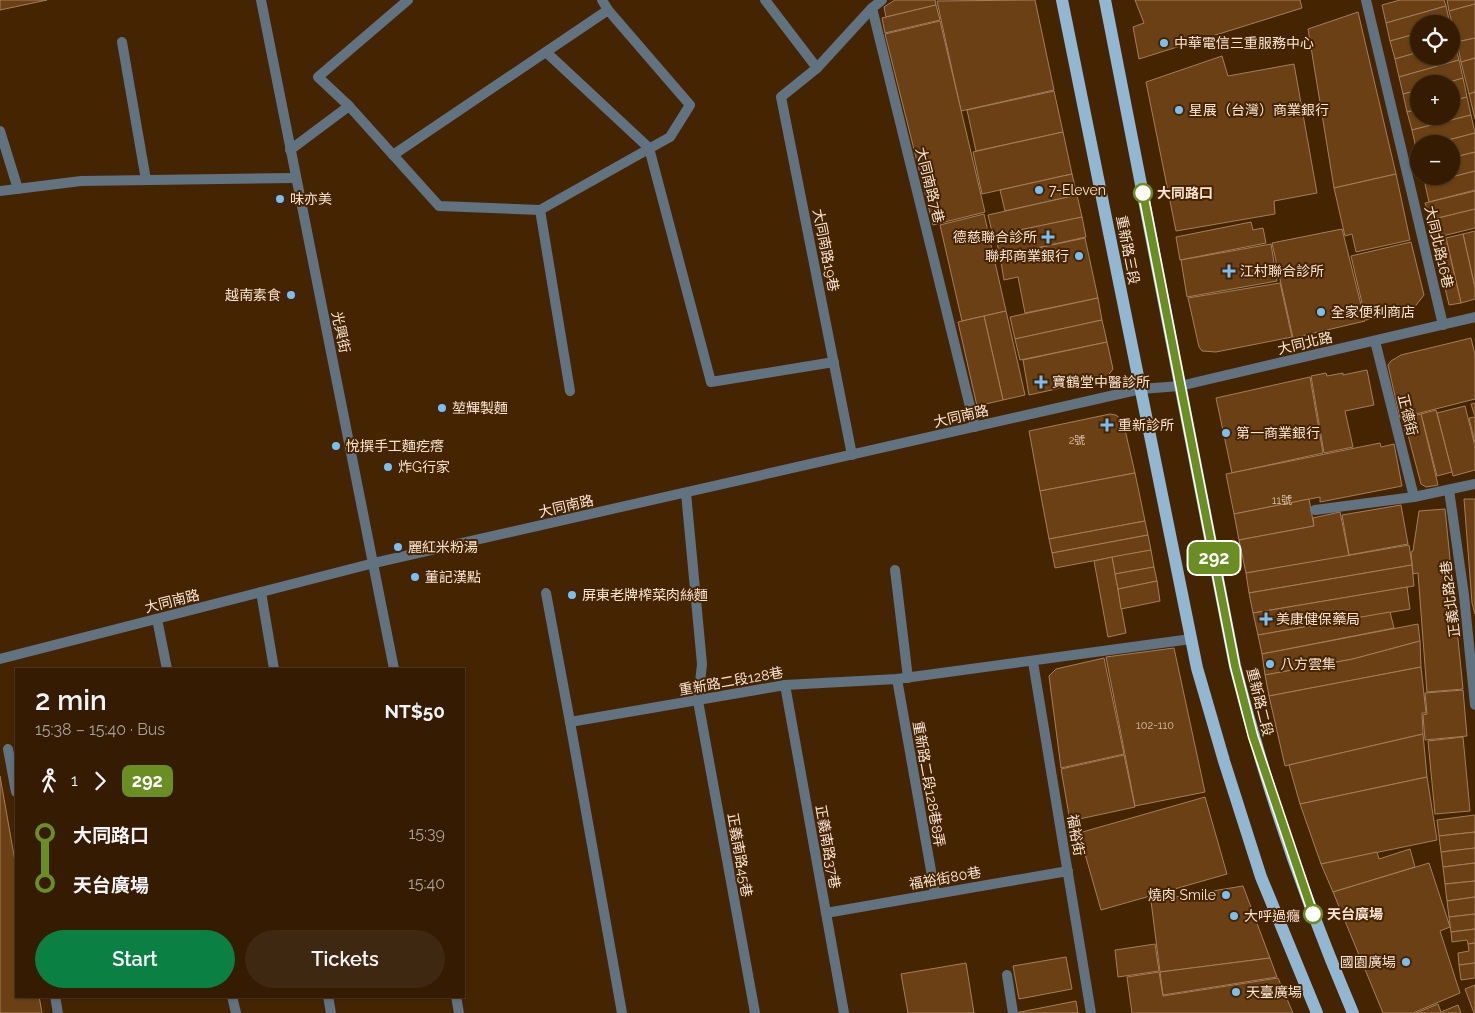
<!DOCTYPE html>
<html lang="en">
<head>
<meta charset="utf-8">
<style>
  body { margin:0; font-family:Raleway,"Noto Sans TC",sans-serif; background:#3f2811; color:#f1f3f6; height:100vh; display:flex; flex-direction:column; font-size:19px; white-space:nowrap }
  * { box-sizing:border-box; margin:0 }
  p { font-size:16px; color:#a9a199 }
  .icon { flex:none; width:28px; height:28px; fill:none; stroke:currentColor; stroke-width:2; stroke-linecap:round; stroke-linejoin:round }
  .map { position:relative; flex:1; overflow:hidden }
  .sheet { position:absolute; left:15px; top:668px; width:450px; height:330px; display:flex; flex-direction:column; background:#341b02; border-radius:0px; box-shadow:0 1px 4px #0004,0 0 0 1px #4e3924 }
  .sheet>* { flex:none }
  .badge { padding:0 10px; border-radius:8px; font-size:18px; line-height:32px }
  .buttons { position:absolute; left:1410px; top:15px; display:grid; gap:10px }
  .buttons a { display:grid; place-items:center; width:50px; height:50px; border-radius:50%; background:#341b02; box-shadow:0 1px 4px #0004,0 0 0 1px #4e3924; font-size:25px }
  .map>.badge { position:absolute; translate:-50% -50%; box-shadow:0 0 0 2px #fff }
  .legs { display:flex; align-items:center; gap:8px; height:55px; padding:0 20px; font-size:16px }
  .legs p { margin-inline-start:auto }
  .headline { display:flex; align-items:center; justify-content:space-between; height:85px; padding:0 20px }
  h1 { font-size:28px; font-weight:600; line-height:38px }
  .cta { display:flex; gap:10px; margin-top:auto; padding:10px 20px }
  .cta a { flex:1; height:58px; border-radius:30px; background:#0b8043; color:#fff; font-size:20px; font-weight:600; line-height:58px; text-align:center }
  .cta a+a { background:#3f2811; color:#f1f3f6 }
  ul { padding:0 20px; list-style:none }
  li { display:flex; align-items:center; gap:18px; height:50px; font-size:19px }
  li i { display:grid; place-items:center; width:8px; height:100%; margin:0 6px; background:currentColor }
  li i::after { content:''; width:12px; height:12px; margin:-6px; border:4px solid; border-radius:50%; background:#341b02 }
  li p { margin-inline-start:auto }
  li:first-child i { background:linear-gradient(#0000 50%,currentColor 0) }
  li:last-child i { background:linear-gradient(currentColor 50%,#0000 0) }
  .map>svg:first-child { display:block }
  .building { fill:#6b4014; stroke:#a47e5d }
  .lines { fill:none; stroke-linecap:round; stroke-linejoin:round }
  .service { stroke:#617280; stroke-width:10 }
  .minor { stroke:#617280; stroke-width:10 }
  .primary { stroke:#92b7d3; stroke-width:12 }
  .line-1-casing { stroke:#fff; stroke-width:11 }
  .line-1 { stroke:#6b8e23; stroke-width:8 }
  .poi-dot { fill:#76c0f7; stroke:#452402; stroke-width:2 }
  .stop-1-dot { fill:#fff; stroke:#6b8e23; stroke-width:2.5 }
  .labels { text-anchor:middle; stroke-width:4; stroke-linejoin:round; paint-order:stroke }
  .number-label { font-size:11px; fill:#d6bba3 }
  .poi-label { font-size:14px; fill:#fae4d3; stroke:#452402; text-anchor:start }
  .street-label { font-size:14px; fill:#fae4d3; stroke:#452402 }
  .stop-label { font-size:14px; font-weight:bold; fill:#fae4d3; stroke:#452402; text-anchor:start }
</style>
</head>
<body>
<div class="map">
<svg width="1475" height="1013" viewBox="0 0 1475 1013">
  <rect width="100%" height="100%" fill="#452402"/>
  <g class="building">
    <polygon points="0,0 47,0 0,10"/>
    <polygon points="895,0 935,0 936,5 886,17 884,7"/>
    <polygon points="1035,0 1054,90 961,111 937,1"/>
    <polygon points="1135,0 1300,0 1302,8 1139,59 1133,27 1144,23"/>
    <polygon points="1400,0 1444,0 1446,6 1386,23 1382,5"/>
    <polygon points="1447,0 1475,0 1475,4 1449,11"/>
    <polygon points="1475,4 1475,38 1457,42 1449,11"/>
    <polygon points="936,5 940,20 885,33 882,18"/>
    <polygon points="1446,6 1450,24 1419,24 1419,33 1390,41 1386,23"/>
    <polygon points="1358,12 1396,174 1334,188 1308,29"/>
    <polygon points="940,21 985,212 933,225 885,34"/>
    <polygon points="1419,33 1419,52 1395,59 1390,41"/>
    <polygon points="1475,38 1475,58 1461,62 1457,42"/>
    <polygon points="1454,42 1459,60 1399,77 1395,59 1419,52 1419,56 1451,56 1451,43"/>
    <polygon points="1222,56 1228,76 1294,64 1317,193 1274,201 1275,214 1176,231 1146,82"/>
    <polygon points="1475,58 1475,92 1469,94 1461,62"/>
    <polygon points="1459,60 1463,78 1443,84 1419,84 1419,90 1403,94 1399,77"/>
    <polygon points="1463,78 1467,97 1451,101 1451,84 1443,84"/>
    <polygon points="1419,90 1419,109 1407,112 1403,94"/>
    <polygon points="1054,91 1063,132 976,151 967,110"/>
    <polygon points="1475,92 1475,119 1469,94"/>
    <polygon points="1467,97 1471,115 1412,130 1407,112 1419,109 1419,116 1451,116 1451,101"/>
    <polygon points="1471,115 1475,133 1433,144 1419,144 1419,148 1416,148 1412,130"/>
    <polygon points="1063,132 1072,174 982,194 973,152"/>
    <polygon points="1475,133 1475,152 1451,158 1451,144 1433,144"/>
    <polygon points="1475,152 1475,171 1425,184 1423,176 1451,176 1451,158"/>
    <polygon points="1475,171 1475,190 1429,202 1425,184"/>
    <polygon points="1072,174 1077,195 1005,211 1000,190"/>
    <polygon points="1396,174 1410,240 1356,252 1352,234 1345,236 1334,188"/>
    <polygon points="1475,191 1475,209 1430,220 1425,203"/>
    <polygon points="1077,195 1082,217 993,236 988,215"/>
    <polygon points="1475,209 1475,228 1434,238 1430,220"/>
    <polygon points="984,214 1006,311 962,321 940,225"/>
    <polygon points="1082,217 1086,237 1000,256 995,235"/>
    <polygon points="1251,222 1253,230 1263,228 1266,243 1180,260 1176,237"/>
    <polygon points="1342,229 1365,321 1293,338 1272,243"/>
    <polygon points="1475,231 1475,288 1463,234"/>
    <polygon points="1463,234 1475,288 1475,299 1461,303 1446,238"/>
    <polygon points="1085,238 1098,298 1025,313 1018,277 1004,280 1000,256"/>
    <polygon points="1446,238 1461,303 1449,305 1434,241"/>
    <polygon points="1411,242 1424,295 1413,309 1366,320 1351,256"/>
    <polygon points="1271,244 1277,281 1187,297 1181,260"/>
    <polygon points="1280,283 1292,337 1216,352 1202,351 1199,347 1188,298"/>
    <polygon points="1098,298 1102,320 1015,339 1010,317"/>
    <polygon points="1006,311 1025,395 1003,400 984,316"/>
    <polygon points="984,316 1003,400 977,406 958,322"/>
    <polygon points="1102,320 1107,342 1020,360 1015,339"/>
    <polygon points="1471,338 1475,355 1475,399 1400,418 1388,365 1391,361 1401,355"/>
    <polygon points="1107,342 1113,369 1106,378 1029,395 1023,360"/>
    <polygon points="1367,370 1374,405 1345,411 1353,447 1324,453 1311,376 1326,373 1327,376 1343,373 1343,375"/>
    <polygon points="1310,377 1323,453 1232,473 1216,398"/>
    <polygon points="1475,403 1475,443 1469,418 1475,417 1471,404"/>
    <polygon points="1465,406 1475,446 1475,470 1453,476 1437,413"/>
    <polygon points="1436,410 1452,472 1437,476 1421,414"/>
    <polygon points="1110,414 1116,415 1123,421 1135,473 1040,491 1029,431"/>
    <polygon points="1421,414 1438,485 1426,487 1421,484 1408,435 1406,435 1402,419"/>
    <polygon points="1380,443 1381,447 1394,444 1402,486 1320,502 1320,497 1234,514 1226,474"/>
    <polygon points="1135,473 1145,521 1049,539 1040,491"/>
    <polygon points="1309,499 1314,526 1239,540 1234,514"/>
    <polygon points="1464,499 1475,499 1475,614 1472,603"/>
    <polygon points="1401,505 1408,544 1349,555 1342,515"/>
    <polygon points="1445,509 1463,689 1427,692 1418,573 1413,574 1411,552 1413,551 1419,511"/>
    <polygon points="1340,512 1349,556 1246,573 1239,540 1314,526 1313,518"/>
    <polygon points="1145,521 1148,535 1052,553 1049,539"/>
    <polygon points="1148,535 1151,550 1055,568 1052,553"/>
    <polygon points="1409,545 1412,565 1249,593 1246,573"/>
    <polygon points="1151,550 1154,567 1115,574 1112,557"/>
    <polygon points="1112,557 1126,633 1108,637 1094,561"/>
    <polygon points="1412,565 1414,586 1253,613 1249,593"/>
    <polygon points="1154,567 1157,581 1118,589 1115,574"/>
    <polygon points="1157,581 1160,601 1121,609 1118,589"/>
    <polygon points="1407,587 1410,609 1258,635 1253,613"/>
    <polygon points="1390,612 1394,628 1262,654 1258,635"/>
    <polygon points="1418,624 1420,641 1353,659 1265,675 1262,654"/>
    <polygon points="1420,641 1421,667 1269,696 1265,675 1353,659"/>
    <polygon points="1174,648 1205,792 1135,806 1106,657"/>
    <polygon points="1104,658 1124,754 1061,768 1049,676 1056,669"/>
    <polygon points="1421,667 1426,713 1422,713 1423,734 1285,766 1269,696"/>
    <polygon points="1463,690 1467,736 1425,740 1423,715 1427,714 1425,693"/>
    <polygon points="1423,734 1427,777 1300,804 1289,765"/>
    <polygon points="1463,737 1470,811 1435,814 1428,741"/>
    <polygon points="1124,755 1135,807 1070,821 1061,769"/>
    <polygon points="0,776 16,867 16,996 39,996 42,1013 0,1013"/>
    <polygon points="1427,777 1437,840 1321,864 1300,804"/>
    <polygon points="1205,797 1227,874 1101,910 1079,833"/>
    <polygon points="1475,815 1475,832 1439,836 1437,820"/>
    <polygon points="1475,832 1475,848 1441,852 1439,836"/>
    <polygon points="1475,848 1475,863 1443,867 1441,852"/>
    <polygon points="1410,849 1415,867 1333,892 1321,864 1377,852 1379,859"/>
    <polygon points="1429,863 1450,927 1440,931 1460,993 1413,1013 1383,1013 1333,892"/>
    <polygon points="1475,863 1475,881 1445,884 1443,867"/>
    <polygon points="1475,881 1475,897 1447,901 1445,884"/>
    <polygon points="1243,886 1270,958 1160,972 1151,901"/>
    <polygon points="1475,897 1475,914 1449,917 1447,901"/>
    <polygon points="1475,914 1475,929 1451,932 1449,917"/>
    <polygon points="1475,929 1475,943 1468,944 1467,940 1452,942 1451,932"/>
    <polygon points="1475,943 1475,963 1459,965 1458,953 1469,951 1468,944"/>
    <polygon points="1155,944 1159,971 1118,977 1115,950"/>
    <polygon points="1066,957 1072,989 1019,999 1013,966"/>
    <polygon points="1270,958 1277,977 1163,995 1160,972"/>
    <polygon points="966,963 974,1013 908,1013 901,974"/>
    <polygon points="1475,963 1475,978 1461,980 1459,965"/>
    <polygon points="1159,972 1163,996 1278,978 1293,1013 1132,1013 1127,977"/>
    <polygon points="1475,985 1475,1013 1474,1013 1465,989"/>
    <polygon points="1076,1001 1078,1013 1015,1013"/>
    <polygon points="1438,1004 1441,1012 1458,1005 1461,1013 1416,1013"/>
  </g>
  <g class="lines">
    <g class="service">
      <polyline points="408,0 318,77 349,106 439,206 540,210 670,137 690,105 608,10 602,0"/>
      <polyline points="765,0 817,68"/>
      <polyline points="1366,0 1443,325"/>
      <polyline points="872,8 975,427"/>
      <polyline points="122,42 146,180"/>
      <polyline points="546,52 649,148 711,382 834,362"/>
      <polyline points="0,131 18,189"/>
      <polyline points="290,150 349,106"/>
      <polyline points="393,155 608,10"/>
      <polyline points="0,191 81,181 295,178"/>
      <polyline points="540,210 570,391"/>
      <polyline points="1375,341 1414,497 1475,484"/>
      <polyline points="852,455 781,97 817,68 872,8 882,0"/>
      <polyline points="1449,490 1464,595 1475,705"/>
      <polyline points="686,493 702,664 698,701 755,1013"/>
      <polyline points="1315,510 1414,497"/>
      <polyline points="895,570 908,678"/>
      <polyline points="261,592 274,669"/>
      <polyline points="546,593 570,722"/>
      <polyline points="157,619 167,669"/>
      <polyline points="1033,662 1091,1013"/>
      <polyline points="897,679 935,893"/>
      <polyline points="785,685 844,1013"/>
      <polyline points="8,749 16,792"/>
      <polyline points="826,913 1068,871"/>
      <polyline points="1007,975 1013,1013"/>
      <polyline points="55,996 58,1013"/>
      <polyline points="232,996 236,1013"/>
      <polyline points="328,996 331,1013"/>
      <polyline points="622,1013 570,722 785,685 897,679 1191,639"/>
    </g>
    <g class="minor">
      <polyline points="261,0 394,669"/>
      <polyline points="0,659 374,563 1141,389 1180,386 1475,317"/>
      <polyline points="456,996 459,1013"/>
    </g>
    <g class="primary">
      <polyline points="1062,0 1197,668 1224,761 1261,877 1317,1013"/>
      <path d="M1105,0L1235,666C1265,785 1305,900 1353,1013"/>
    </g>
  </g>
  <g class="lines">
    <defs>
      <polyline id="line-1" points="1143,193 1235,666 1253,736 1313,914"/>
    </defs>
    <use href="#line-1" class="line-1-casing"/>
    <use href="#line-1" class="line-1"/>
  </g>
  <g class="poi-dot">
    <circle cx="1164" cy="43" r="5"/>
    <circle cx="1179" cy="110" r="5"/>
    <circle cx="1039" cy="190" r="5"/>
    <circle cx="280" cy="199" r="5"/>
    <path d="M1045.5 229.5h5v5h5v5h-5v5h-5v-5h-5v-5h5z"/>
    <circle cx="1079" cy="256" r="5"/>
    <path d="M1226.5 263.5h5v5h5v5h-5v5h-5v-5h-5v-5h5z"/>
    <circle cx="291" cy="295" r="5"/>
    <circle cx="1321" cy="312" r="5"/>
    <path d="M1038.5 374.5h5v5h5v5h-5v5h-5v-5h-5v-5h5z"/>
    <circle cx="442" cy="408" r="5"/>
    <path d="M1104.5 417.5h5v5h5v5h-5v5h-5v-5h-5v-5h5z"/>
    <circle cx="1226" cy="433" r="5"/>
    <circle cx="336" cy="446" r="5"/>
    <circle cx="388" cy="467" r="5"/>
    <circle cx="398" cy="547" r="5"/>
    <circle cx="415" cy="577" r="5"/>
    <circle cx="572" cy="595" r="5"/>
    <path d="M1263.5 611.5h5v5h5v5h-5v5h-5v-5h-5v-5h5z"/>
    <circle cx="1270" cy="664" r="5"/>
    <circle cx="1226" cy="895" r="5"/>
    <circle cx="1234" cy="916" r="5"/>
    <circle cx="1406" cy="962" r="5"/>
    <circle cx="1236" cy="992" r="5"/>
  </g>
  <g class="stop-1-dot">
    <circle cx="1143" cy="193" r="9"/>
    <circle cx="1313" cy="914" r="9"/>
  </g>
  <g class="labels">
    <g class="number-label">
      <text x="1077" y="444">2號</text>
      <text x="1282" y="504">11號</text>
      <text x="1155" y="729">102-110</text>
    </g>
    <g class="poi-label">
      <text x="1174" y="48">中華電信三重服務中心</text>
      <text x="1189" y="115">星展（台灣）商業銀行</text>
      <text x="1049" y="195">7-Eleven</text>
      <text x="290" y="204">味亦美</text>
      <text x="1037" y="242" text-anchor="end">德慈聯合診所</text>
      <text x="1069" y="261" text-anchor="end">聯邦商業銀行</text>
      <text x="1240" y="276">江村聯合診所</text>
      <text x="281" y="300" text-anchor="end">越南素食</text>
      <text x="1331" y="317">全家便利商店</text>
      <text x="1052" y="387">寶鶴堂中醫診所</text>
      <text x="452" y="413">堃輝製麵</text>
      <text x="1118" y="430">重新診所</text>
      <text x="1236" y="438">第一商業銀行</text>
      <text x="346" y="451">悅撰手工麵疙瘩</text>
      <text x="398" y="472">炸G行家</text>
      <text x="408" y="552">麗紅米粉湯</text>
      <text x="425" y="582">董記漢點</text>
      <text x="582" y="600">屏東老牌榨菜肉絲麵</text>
      <text x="1276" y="624">美康健保藥局</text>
      <text x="1280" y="669">八方雲集</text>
      <text x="1216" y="900" text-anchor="end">燒肉 Smile</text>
      <text x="1244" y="921">大呼過癮</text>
      <text x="1396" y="967" text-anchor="end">國園廣場</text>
      <text x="1246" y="997">天臺廣場</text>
    </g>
    <g class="street-label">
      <text transform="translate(930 185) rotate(76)" y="5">大同南路7巷</text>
      <text transform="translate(1439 247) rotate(77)" y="5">大同北路16巷</text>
      <text transform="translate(826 250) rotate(79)" y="5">大同南路19巷</text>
      <text transform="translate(1128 250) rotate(79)" y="5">重新路三段</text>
      <text transform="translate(341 332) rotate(78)" y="5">光興街</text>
      <text transform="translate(1305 343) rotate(-13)" y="5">大同北路</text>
      <text transform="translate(1408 415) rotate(76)" y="5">正德街</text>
      <text transform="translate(961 416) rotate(-13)" y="5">大同南路</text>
      <text transform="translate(566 506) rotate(-13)" y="5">大同南路</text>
      <text transform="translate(1450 599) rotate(-97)" y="5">正義北路2巷</text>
      <text transform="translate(172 601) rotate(-14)" y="5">大同南路</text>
      <text transform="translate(731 681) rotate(-10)" y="5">重新路二段128巷</text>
      <text transform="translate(1260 702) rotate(76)" y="5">重新路二段</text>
      <text transform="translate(929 784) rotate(80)" y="5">重新路二段128巷8弄</text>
      <text transform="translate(1076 835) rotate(80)" y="5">福裕街</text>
      <text transform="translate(828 847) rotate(80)" y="5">正義南路37巷</text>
      <text transform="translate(740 855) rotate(80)" y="5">正義南路45巷</text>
      <text transform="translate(945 878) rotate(-10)" y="5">福裕街80巷</text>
    </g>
    <g class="stop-label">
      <text x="1157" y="198">大同路口</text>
      <text x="1327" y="919">天台廣場</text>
    </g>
  </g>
</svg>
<div class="buttons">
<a><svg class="icon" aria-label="locate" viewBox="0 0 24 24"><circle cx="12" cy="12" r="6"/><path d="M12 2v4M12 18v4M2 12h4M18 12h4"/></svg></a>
<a>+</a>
<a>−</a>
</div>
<b class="badge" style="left:1214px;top:558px;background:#6b8e23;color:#fff">292</b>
<section class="sheet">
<div class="headline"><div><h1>2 min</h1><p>15:38 – 15:40 · Bus</p></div><b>NT$50</b></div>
<div class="legs"><svg class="icon" aria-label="walk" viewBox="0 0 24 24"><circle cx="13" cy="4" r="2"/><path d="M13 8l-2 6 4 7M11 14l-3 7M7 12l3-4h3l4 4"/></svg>1<svg class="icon" aria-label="forward" viewBox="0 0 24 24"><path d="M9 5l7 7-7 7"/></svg><b class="badge" style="background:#6b8e23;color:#fff">292</b></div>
<ul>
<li><i style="color:#6b8e23"></i><b>大同路口</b><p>15:39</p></li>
<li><i style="color:#6b8e23"></i><b>天台廣場</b><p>15:40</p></li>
</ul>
<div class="cta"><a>Start</a><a>Tickets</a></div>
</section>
</div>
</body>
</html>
